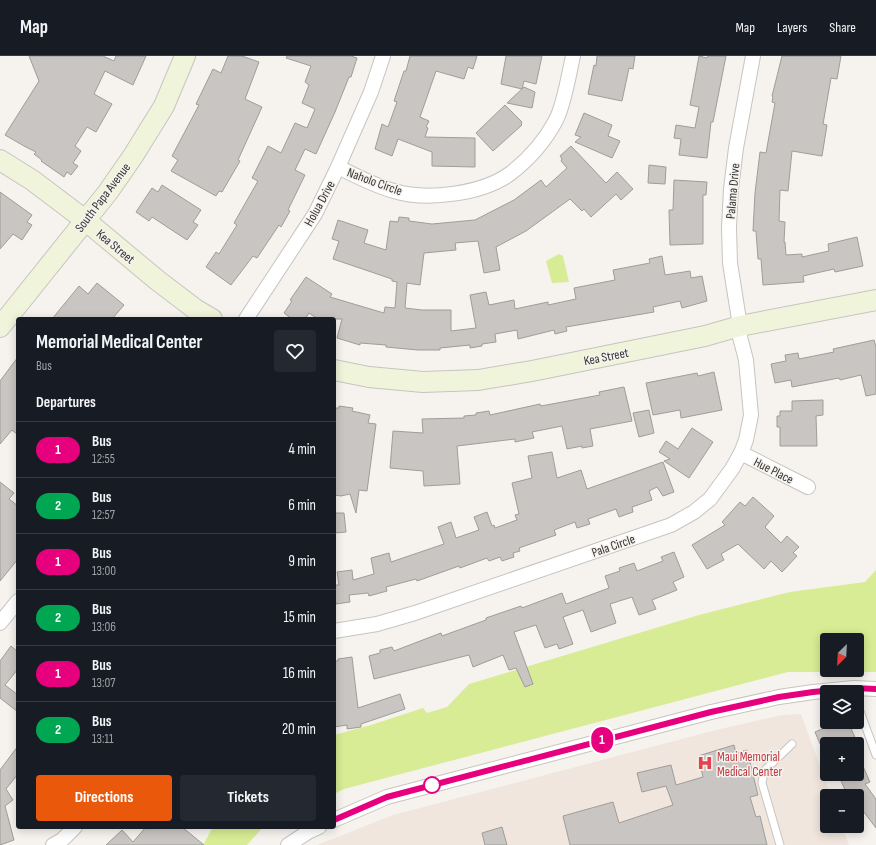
<!DOCTYPE html>
<html lang="en">
<head>
<meta charset="utf-8">
<style>
  body { margin:0; font-family:"Sofia Sans Condensed",sans-serif; background:#242831; color:#f1f3f6; height:100vh; display:flex; flex-direction:column; font-size:15px; white-space:nowrap }
  * { box-sizing:border-box; margin:0 }
  p { font-size:13px; color:#9ea1a6 }
  .icon { flex:none; width:22px; height:22px; fill:none; stroke:currentColor; stroke-width:2; stroke-linecap:round; stroke-linejoin:round }
  .map { position:relative; flex:1; overflow:hidden }
  .panel { position:absolute; left:16px; top:261px; width:320px; height:512px; display:flex; flex-direction:column; background:#171b24; border-radius:4px; box-shadow:0 2px 10px #0003 }
  .panel>* { flex:none }
  .badge { padding:0 8px; border-radius:13px; font-size:14px; line-height:26px }
  .needle { width:26px; rotate:204deg }
  .controls { position:absolute; left:820px; top:577px; display:grid; gap:8px }
  .controls a { display:grid; place-items:center; width:44px; height:44px; border-radius:4px; background:#171b24; box-shadow:0 2px 10px #0003; font-size:20px }
  .map>.badge { position:absolute; translate:-50% -50%; box-shadow:0 0 0 2px #fff }
  h2 { padding:0 20px; font-size:15px; line-height:36px }
  .round { display:grid; place-items:center; flex:none; width:42px; height:42px; border-radius:4px; background:#242831 }
  .overview { display:flex; align-items:center; justify-content:space-between; height:68px; padding:0 20px }
  h1 { font-size:19px; font-weight:700; line-height:30px }
  .action { display:flex; gap:8px; margin-top:auto; padding:8px 20px }
  .action a { flex:1; height:46px; border-radius:4px; background:#ea580c; color:#fff; font-size:16px; font-weight:700; line-height:46px; text-align:center }
  .action a+a { background:#242831; color:#f1f3f6 }
  ul { padding:0; list-style:none }
  li { display:flex; align-items:center; gap:12px; height:56px; padding:0 20px; border-top:1px solid #363941 }
  li div { flex:1 }
  li b { display:block; font-size:15px }
  li em { font-style:normal }
  li .badge { min-width:44px; font-weight:700; text-align:center }
  header { display:flex; align-items:center; gap:24px; box-sizing:border-box; height:56px; padding:0 20px; background:#171b24; border-bottom:1px solid #363941 }
  header strong { font-size:19px }
  nav { display:flex; gap:22px; margin-inline-start:auto; font-size:14px }
  .map>svg:first-child { display:block }
  .built { fill:#f0e6de }
  .green { fill:#d7ec94; fill-rule:evenodd }
  .building { fill:#c8c5c2; stroke:#9f9c99 }
  .lines { fill:none; stroke-linecap:round; stroke-linejoin:round }
  .lane-casing { stroke:#c7c4c1; stroke-width:9 }
  .street-casing { stroke:#c7c4c1; stroke-width:16 }
  .secondary-casing { stroke:#c7c4c1; stroke-width:22 }
  .lane { stroke:#fff; stroke-width:7 }
  .street { stroke:#fff; stroke-width:14 }
  .secondary { stroke:#f0f4da; stroke-width:20 }
  .line-casing { stroke:#fff; stroke-width:9 }
  .line { stroke:#e6007e; stroke-width:6 }
  .stop-dot { fill:#fff; stroke:#e6007e; stroke-width:2 }
  .labels { text-anchor:middle; stroke-width:3; stroke-linejoin:round; paint-order:stroke }
  .street-label { font-size:13px; fill:#353433; stroke:#f6f3ef }
  .health-label { font-size:13px; fill:#be3a42; stroke:#f6f3ef; text-anchor:start }
</style>
</head>
<body>
<header>
<strong>Map</strong>
<nav><a>Map</a><a>Layers</a><a>Share</a></nav>
</header>
<div class="map">
<svg width="876" height="789" viewBox="0 0 876 789">
  <rect width="100%" height="100%" fill="#f6f3ef"/>
  <polygon class="built" points="801,658 831,740 827,740 827,770 842,770 849,789 317,789 393,759 716,674 782,659"/>
  <g class="green">
    <polygon points="559,198 563,200 569,226 552,227 546,205"/>
    <path d="M876,514V616H788L344,733L334,738V679L371,669L423,652L427,657L447,651L469,628L699,559L790,536L865,526ZM827,584H857V614H827Z"/>
    <polygon points="213,771 263,771 247,789 203,789"/>
  </g>
  <g class="building">
    <polygon points="29,0 103,0 114,5 116,0 146,0 133,29 105,15 94,38 112,48 96,76 87,71 75,90 81,95 73,107 78,110 71,119 67,116 64,121 41,105 42,104 34,98 36,96 24,90 5,79 39,25"/>
    <polygon points="228,0 242,0 259,6 245,43 262,51 238,104 240,105 222,136 219,135 216,140 171,115 178,104 172,100 199,49 196,48 213,13 221,17"/>
    <polygon points="287,0 351,0 357,2 351,21 349,21 335,56 316,98 305,93 295,114 305,119 288,154 290,155 281,171 279,169 257,202 253,200 231,229 206,211 216,196 219,198 237,169 234,167 258,125 252,122 268,90 281,97 295,67 307,72 315,53 302,47 309,29 305,26 311,10 286,2"/>
    <polygon points="410,0 477,0 473,13 468,11 464,23 436,15 420,61 429,65 426,71 428,72 425,81 475,82 475,111 432,110 432,96 398,83 392,100 375,93 382,68 388,71 397,46 394,45 404,15 406,15"/>
    <polygon points="506,0 542,0 536,28 524,25 522,33 501,28"/>
    <polygon points="597,0 635,0 633,13 629,12 622,45 588,38 594,9 596,10"/>
    <polygon points="699,0 707,2 708,0 726,0 713,66 711,66 707,102 679,99 681,83 674,82 676,69 695,72 699,51 690,49"/>
    <polygon points="782,0 841,0 837,23 831,22 823,68 827,69 822,100 792,95 788,135 780,134 779,165 785,166 784,186 785,186 786,199 802,198 802,201 829,195 828,188 857,181 863,210 835,216 834,213 803,220 804,226 763,229 761,203 758,203 756,175 753,175 755,137 760,96 766,97 775,47 772,46 773,41 772,40"/>
    <polygon points="524,31 535,36 532,52 507,47"/>
    <polygon points="505,49 522,66 521,68 522,69 493,95 476,77"/>
    <polygon points="584,57 612,69 608,80 620,85 612,102 575,86 581,81 575,79"/>
    <polygon points="571,90 606,127 617,116 633,133 621,144 616,138 591,161 584,153 582,155 570,143 526,175 496,191 500,214 484,217 478,185 455,187 456,194 424,197 420,229 407,227 405,252 422,254 451,254 451,275 476,272 470,239 486,236 489,249 514,244 515,253 548,246 548,249 576,243 574,232 615,224 613,214 650,207 649,203 662,200 665,219 690,215 691,222 702,220 707,245 682,252 680,245 653,251 654,256 566,271 567,275 555,278 554,274 518,283 517,274 495,278 496,286 482,288 482,290 470,292 470,289 440,292 440,294 418,294 386,291 386,289 360,287 360,289 337,282 342,263 318,263 309,257 305,263 292,263 284,257 292,245 290,244 306,221 332,238 330,241 384,257 385,251 395,252 397,226 392,225 392,223 333,203 339,185 332,183 338,164 368,174 364,187 386,194 390,165 398,166 399,161 409,162 409,165 432,168 475,164 514,144 541,124 546,131 567,112 561,105 562,103 560,100"/>
    <polygon points="649,109 666,111 665,128 648,127"/>
    <polygon points="674,124 707,126 706,139 703,139 703,188 670,189 669,154 673,154"/>
    <polygon points="162,129 201,154 193,166 198,169 187,184 152,161 149,165 136,156 152,132 158,136"/>
    <polygon points="0,136 32,159 27,166 32,169 22,184 13,178 0,193"/>
    <polygon points="97,227 124,249 112,263 52,263 79,230 88,238"/>
    <polygon points="874,284 876,291 876,338 866,340 861,319 840,324 839,322 792,331 791,324 775,327 771,308 786,305 785,299 798,297 799,303 834,296 833,293"/>
    <polygon points="18,301 18,379 12,374 0,388 0,325"/>
    <polygon points="714,316 722,354 681,362 680,354 653,359 646,327 697,317 698,320"/>
    <polygon points="624,331 632,365 590,373 593,390 582,392 582,390 567,393 562,370 532,376 534,382 515,386 515,383 457,390 460,428 424,430 423,415 390,412 393,375 423,377 422,363 464,362 464,360 476,359 476,357 489,355 490,359 540,348 541,350 600,339 599,336"/>
    <polygon points="823,344 823,359 816,360 817,390 780,390 780,371 777,371 777,360 780,360 780,355 792,355 792,345"/>
    <polygon points="339,350 353,352 352,355 370,359 368,367 376,368 367,435 359,434 356,457 350,438 341,440 334,439 334,363 336,352 339,352"/>
    <polygon points="649,354 654,377 639,381 633,357"/>
    <polygon points="692,372 713,386 689,422 664,405 670,403 659,396 666,385 678,393"/>
    <polygon points="552,396 557,422 581,414 587,433 663,406 674,436 663,440 657,431 649,435 652,444 632,451 633,456 619,461 616,453 588,463 590,468 577,472 575,466 554,474 556,479 519,492 520,495 513,497 514,501 502,505 500,501 489,505 487,502 460,512 459,510 417,525 416,523 386,531 387,535 369,540 368,537 349,539 350,546 336,548 336,546 334,546 334,529 339,529 337,516 352,514 353,524 374,518 371,502 389,497 391,506 444,488 438,471 451,466 456,482 479,474 474,461 487,456 492,470 494,469 495,472 517,464 515,459 519,458 512,427 532,422 528,400"/>
    <polygon points="0,426 14,437 9,443 18,450 18,503 0,525"/>
    <polygon points="753,441 774,460 765,471 781,487 787,480 799,491 793,497 797,500 782,516 771,505 764,513 738,488 721,498 724,504 707,513 692,489 725,469 722,466 740,446 745,450"/>
    <polygon points="334,457 344,457 346,476 334,477"/>
    <polygon points="674,496 684,521 673,526 677,534 652,544 656,553 639,559 632,541 610,548 616,567 591,576 583,554 563,561 573,588 559,593 557,588 545,592 536,569 514,576 533,628 525,631 516,612 509,614 503,599 473,611 469,599 374,623 369,600 380,597 380,594 392,591 394,595 441,577 442,580 486,564 486,562 521,550 522,552 562,537 566,548 609,532 605,520 620,515 619,512 634,507 637,515 663,505 661,501"/>
    <polygon points="11,590 18,596 18,613 5,629 18,639 18,656 0,642 0,605"/>
    <polygon points="352,601 358,652 400,638 405,653 361,668 361,671 347,673 347,669 334,671 334,605 338,605 338,603"/>
    <polygon points="838,666 848,666 858,688 820,688 815,676"/>
    <polygon points="734,689 736,697 747,694 758,739 750,741 756,761 760,760 767,789 570,789 563,760 613,746 619,767 673,749 666,730 642,736 637,717 671,709 676,729 703,721 698,700"/>
    <polygon points="18,690 18,718 6,733 13,744 5,750 14,784 0,789 0,714"/>
    <polygon points="857,697 870,726 865,728 876,743 876,772 857,747 857,740 851,740 848,735 846,736 838,718 857,718"/>
    <polygon points="146,771 182,771 204,789 106,789 122,774 133,786"/>
    <polygon points="502,771 507,789 485,789 482,777"/>
  </g>
  <g class="lines">
    <defs>
      <g id="lane">
        <polyline points="857,647 876,699"/>
        <polyline points="780,789 762,727 764,715 792,688"/>
      </g>
      <g id="street">
        <path d="M338,111C356,120 375,130 394,135C427,145 483,138 511,117C529,103 545,85 556,64C564,49 569,18 573,0"/>
        <polyline points="246,263 315,158 338,111 371,36 383,0"/>
        <polyline points="741,397 808,431"/>
        <polyline points="0,567 18,545"/>
        <polyline points="334,575 377,568 415,557 671,469 694,456 710,443 732,413 741,397 746,384 751,359 746,304 740,281 740,270 730,207 729,171 731,133 736,92 753,0"/>
        <polyline points="334,764 387,741 711,656 779,641 813,636 854,632 876,633"/>
        <polyline points="53,789 62,784 75,771"/>
        <polyline points="288,789 308,776 319,771"/>
      </g>
      <g id="secondary">
        <polyline points="0,104 32,124 85,164 157,224 195,253 212,263"/>
        <polyline points="0,271 108,136 133,100 164,50 185,0"/>
        <polyline points="334,314 369,321 423,326 478,324 532,315 705,280 740,270 876,244"/>
      </g>
    </defs>
    <use href="#lane" class="lane-casing"/>
    <use href="#street" class="street-casing"/>
    <use href="#secondary" class="secondary-casing"/>
    <use href="#lane" class="lane"/>
    <use href="#street" class="street"/>
    <use href="#secondary" class="secondary"/>
  </g>
  <g class="lines">
    <defs>
      <polyline id="line" points="334,764 387,741 711,656 779,641 813,636 854,632 876,633"/>
    </defs>
    <use href="#line" class="line-casing"/>
    <use href="#line" class="line"/>
  </g>
  <defs>
    <symbol id="hospital-bare" viewBox="-9 -9 18 18"><path d="M-5-5h3v3.5h4V-5h3V5h-3V1.5h-4V5h-3Z" fill="#e0444e" stroke="#f6f3ef" stroke-width="2.5" paint-order="stroke"/></symbol>
  </defs>
  <g fill-rule="evenodd">
    <use href="#hospital-bare" x="694" y="696" width="22" height="22"/>
  </g>
  <circle class="stop-dot" cx="432" cy="729" r="8"/>
  <g class="labels">
    <g class="street-label">
      <text transform="translate(375 125) rotate(20)" y="5">Naholo Circle</text>
      <text transform="translate(732 135) rotate(-85)" y="5">Palama Drive</text>
      <text transform="translate(102 141) rotate(-53)" y="5">South Papa Avenue</text>
      <text transform="translate(319 147) rotate(-61)" y="5">Holua Drive</text>
      <text transform="translate(116 190) rotate(40)" y="5">Kea Street</text>
      <text transform="translate(606 300) rotate(-11)" y="5">Kea Street</text>
      <text transform="translate(774 414) rotate(27)" y="5">Hue Place</text>
      <text transform="translate(613 489) rotate(-19)" y="5">Pala Circle</text>
    </g>
    <g class="health-label">
      <text x="717" y="705">Maui Memorial<tspan x="717" dy="15">Medical Center</tspan></text>
    </g>
  </g>
</svg>
<div class="controls">
<a><svg class="needle" viewBox="-14 -14 28 28"><path d="M0-13l5 13h-10z" fill="#e53935"/><path d="M0 13l5-13h-10z" fill="#9ea1a6"/></svg></a>
<a><svg class="icon" aria-label="layers" viewBox="0 0 24 24"><path d="M12 4l9 5-9 5-9-5zM3 14l9 5 9-5"/></svg></a>
<a>+</a>
<a>−</a>
</div>
<b class="badge" style="left:602px;top:684px;background:#e6007e;color:#fff">1</b>
<section class="panel">
<div class="overview"><div><h1>Memorial Medical Center</h1><p>Bus</p></div><a class="round"><svg class="icon" aria-label="heart" viewBox="0 0 24 24"><path d="M12 20l-8-8c-3-5 5-10 8-4 3-6 11-1 8 4z"/></svg></a></div>
<h2>Departures</h2>
<ul>
<li><span class="badge" style="background:#e6007e;color:#fff">1</span><div><b>Bus</b><p>12:55</p></div><em>4 min</em></li>
<li><span class="badge" style="background:#00a651;color:#fff">2</span><div><b>Bus</b><p>12:57</p></div><em>6 min</em></li>
<li><span class="badge" style="background:#e6007e;color:#fff">1</span><div><b>Bus</b><p>13:00</p></div><em>9 min</em></li>
<li><span class="badge" style="background:#00a651;color:#fff">2</span><div><b>Bus</b><p>13:06</p></div><em>15 min</em></li>
<li><span class="badge" style="background:#e6007e;color:#fff">1</span><div><b>Bus</b><p>13:07</p></div><em>16 min</em></li>
<li><span class="badge" style="background:#00a651;color:#fff">2</span><div><b>Bus</b><p>13:11</p></div><em>20 min</em></li>
</ul>
<div class="action"><a>Directions</a><a>Tickets</a></div>
</section>
</div>
</body>
</html>
